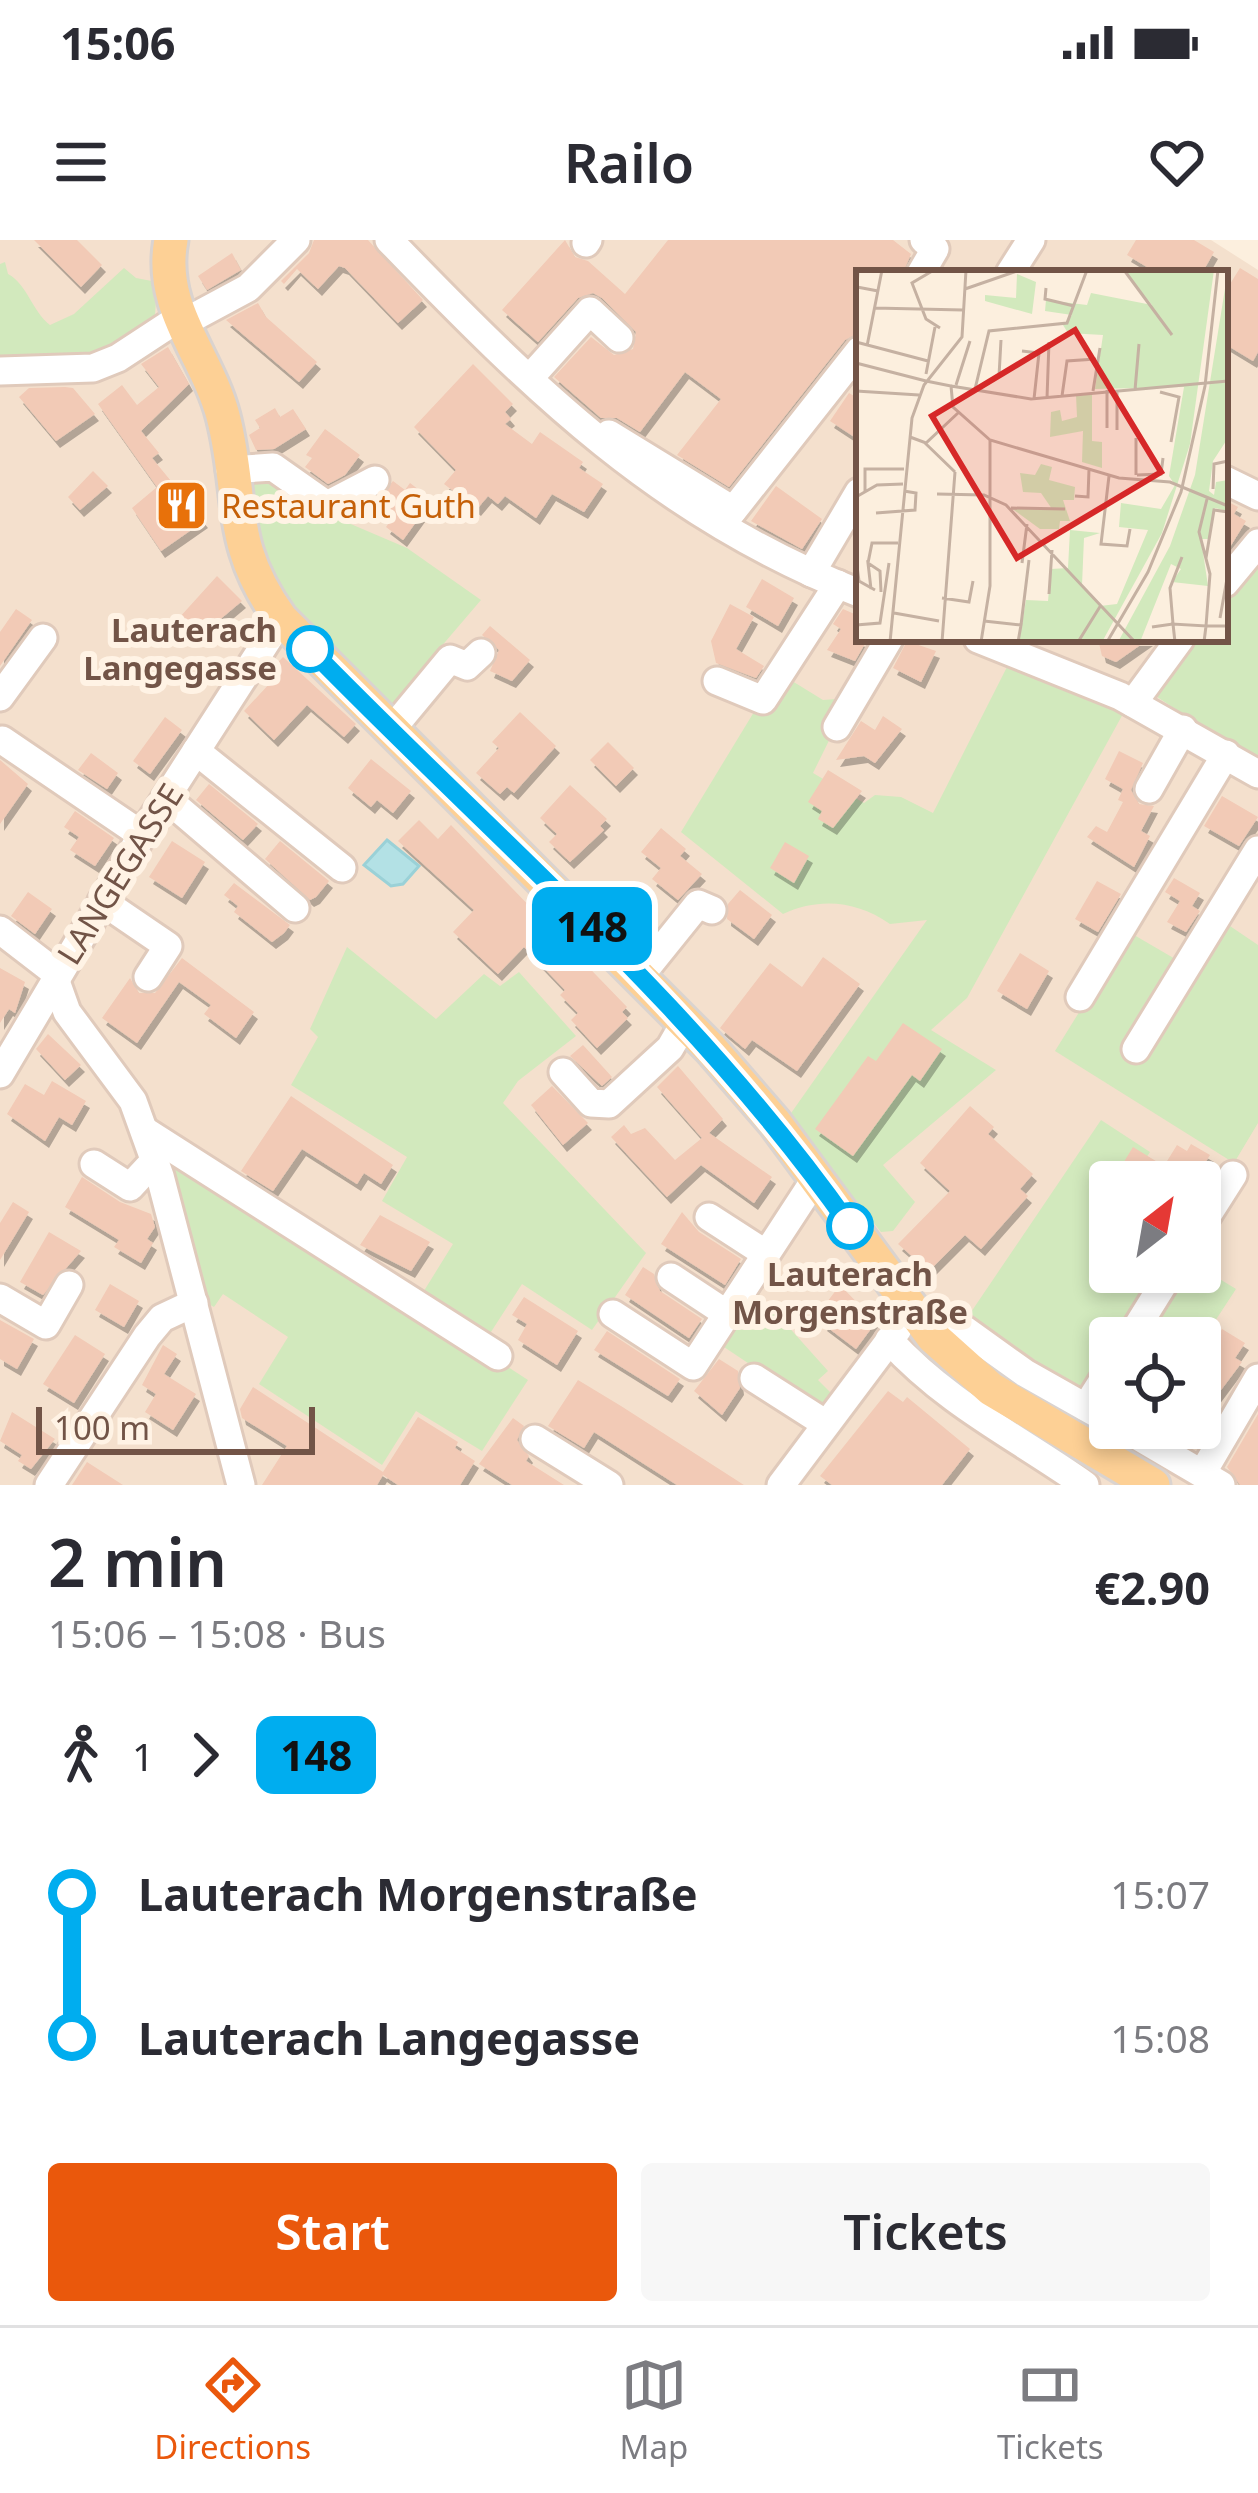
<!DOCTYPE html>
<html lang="en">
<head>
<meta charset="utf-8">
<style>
  body { margin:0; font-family:"Noto Sans",sans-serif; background:#f7f7f7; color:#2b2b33; height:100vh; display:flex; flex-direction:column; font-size:45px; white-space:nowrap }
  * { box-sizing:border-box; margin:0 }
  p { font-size:39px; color:#7c7c81 }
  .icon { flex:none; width:66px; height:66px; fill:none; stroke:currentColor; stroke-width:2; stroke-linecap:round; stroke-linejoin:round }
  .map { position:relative; height:1245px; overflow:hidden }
  .details { display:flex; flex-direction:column; background:#fff; flex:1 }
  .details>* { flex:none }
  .badge { padding:0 24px; border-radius:18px; font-size:42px; line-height:78px }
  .needle { width:78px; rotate:31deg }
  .controls { position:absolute; left:1089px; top:921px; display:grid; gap:24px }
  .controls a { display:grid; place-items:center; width:132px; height:132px; border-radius:12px; background:#fff; box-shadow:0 6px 18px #0003; font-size:60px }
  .scale { position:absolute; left:36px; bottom:30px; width:279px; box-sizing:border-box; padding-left:12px; border:6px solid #725447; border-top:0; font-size:33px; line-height:42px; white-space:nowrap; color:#725447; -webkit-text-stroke:9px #fff3e5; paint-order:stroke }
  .map>.badge { position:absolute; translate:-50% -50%; box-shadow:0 0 0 6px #fff }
  .legs { display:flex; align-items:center; gap:18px; height:132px; padding:0 48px; font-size:39px }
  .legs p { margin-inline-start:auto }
  .overview { display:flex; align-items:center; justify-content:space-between; height:204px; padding:0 48px }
  h1 { font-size:66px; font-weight:600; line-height:90px }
  .action { display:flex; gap:24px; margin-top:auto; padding:24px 48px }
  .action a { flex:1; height:138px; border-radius:12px; background:#ea580c; color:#fff; font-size:48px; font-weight:600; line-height:138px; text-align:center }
  .action a+a { background:#f7f7f7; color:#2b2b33 }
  ul { padding:0 48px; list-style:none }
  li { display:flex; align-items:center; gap:42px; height:144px; font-size:45px }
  li i { display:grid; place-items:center; width:18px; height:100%; margin:0 15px; background:currentColor }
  li i::after { content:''; width:30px; height:30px; margin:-15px; border:9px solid; border-radius:50%; background:#fff }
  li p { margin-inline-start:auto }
  li:first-child i { background:linear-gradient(#0000 50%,currentColor 0) }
  li:last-child i { background:linear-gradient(currentColor 50%,#0000 0) }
  .status { display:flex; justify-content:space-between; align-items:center; height:84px; padding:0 60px; background:#fff; direction:ltr }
  .status svg { height:33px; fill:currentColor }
  header { display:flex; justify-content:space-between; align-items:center; height:156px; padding:0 48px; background:#fff; font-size:54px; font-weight:600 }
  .dock { display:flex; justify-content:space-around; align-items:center; height:168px; border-top:3px solid #e1e1e2; background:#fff; font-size:33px; color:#7c7c81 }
  .dock a { display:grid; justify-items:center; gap:6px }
  .dock .on { color:#ea580c }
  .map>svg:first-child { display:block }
  .residential { fill:#f4e0cd; fill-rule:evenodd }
  .green { fill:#d2e9bd }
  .water { fill:#b3e1e5; stroke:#9ad1d7; stroke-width:3 }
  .building { fill:#f2cab6; filter:url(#shadow) }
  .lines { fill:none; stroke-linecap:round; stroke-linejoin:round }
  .minor-casing { stroke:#e0cabb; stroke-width:33 }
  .major-casing { stroke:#dad3cf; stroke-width:39 }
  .minor { stroke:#fff; stroke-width:27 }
  .major { stroke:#fdd095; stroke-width:33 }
  .line-1-casing { stroke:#fff; stroke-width:27 }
  .line-1 { stroke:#00adef; stroke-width:18 }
  .stop-1-dot { fill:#fff; stroke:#00adef; stroke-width:6 }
  .labels { text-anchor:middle; stroke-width:12; stroke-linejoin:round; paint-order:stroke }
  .food-label { font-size:33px; fill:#c56008; stroke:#fff3e5; text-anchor:start }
  .stop-label { font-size:33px; font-weight:bold; fill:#725447; stroke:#fff3e5; text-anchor:end }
  .street-label { font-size:33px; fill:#725447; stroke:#fff3e5 }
  .inset-road { fill:none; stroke:#c5b1a2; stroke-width:3 }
  .view { fill:#d62828; fill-opacity:0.15; stroke:#d62828; stroke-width:6 }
  .inset-edge { fill:none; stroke:#725447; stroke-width:6 }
</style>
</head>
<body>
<div class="status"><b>15:06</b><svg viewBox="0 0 49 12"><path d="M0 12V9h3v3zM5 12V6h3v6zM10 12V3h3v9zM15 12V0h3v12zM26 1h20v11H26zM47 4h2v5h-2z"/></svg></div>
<header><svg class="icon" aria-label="menu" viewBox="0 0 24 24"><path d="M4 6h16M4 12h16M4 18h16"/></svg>Railo<svg class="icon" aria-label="heart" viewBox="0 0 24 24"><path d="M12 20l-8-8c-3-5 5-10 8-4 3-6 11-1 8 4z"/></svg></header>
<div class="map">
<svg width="1258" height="1245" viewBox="0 0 1258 1245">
  <defs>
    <filter id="shadow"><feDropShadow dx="4" dy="7" stdDeviation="0" flood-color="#0004"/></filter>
  </defs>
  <rect width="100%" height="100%" fill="#fcefde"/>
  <path class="residential" d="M0,0H1211L1258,30V309L1225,349V33H859V399H1186L1154,455L1258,524V1245H0ZM1110,942H1200V1032H1110ZM1110,1098H1200V1188H1110Z"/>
  <g class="green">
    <path d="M5,22L8,34C27,44 32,71 50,85L74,74L124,28L136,38L157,42L155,76C110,120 60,118 0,121V24Z"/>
    <polygon points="263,235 325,273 407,308 481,360 387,470 298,382 261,332 242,238"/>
    <polygon points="1258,309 1258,524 1154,455 1186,399 1225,399 1225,349"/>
    <path d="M1008,425L1124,472L967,758L931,790L996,830L883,925L915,962L893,991L881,992L789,876L927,680L890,684C857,661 820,657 783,674L681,592L757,467L784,436L823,460L850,458L813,533L864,563L875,555L901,557L933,573Z"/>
    <polygon points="1224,682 1258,705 1258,883 1234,923 1055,811 1129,692 1182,723"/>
    <polygon points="347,707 436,779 484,734 500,746 519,732 576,796 518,841 503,863 646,1013 592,1090 522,1044 480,1109 528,1140 482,1211 416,1171 382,1225 259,1144 288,1097 223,1054 214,1067 203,1061 156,901 414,1067 453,1004 382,961 407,917 291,845 318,797 310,789"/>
    <polygon points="1101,880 1150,912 1131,942 1110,942 1105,983 1110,987 1110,1032 1165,1032 1124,1098 1110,1098 1110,1120 1079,1156 965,1081"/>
    <polygon points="1200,1027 1236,1049 1200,1104 1200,1098 1136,1098 1178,1032 1200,1032"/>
    <polygon points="751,1045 828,1131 818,1140 837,1159 820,1171 715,1101"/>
  </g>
  <polygon class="water" points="387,600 419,626 403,644 391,646 364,625"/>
  <g class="building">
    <polygon points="34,0 77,0 102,25 81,47"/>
    <polygon points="314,0 368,0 423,60 398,83 345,28 339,26 318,49 297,29 284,44 281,41 309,13"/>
    <polygon points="565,0 575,17 588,21 625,54 668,0 893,0 911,14 903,33 859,33 859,93 845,100 729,247 677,215 721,159 685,132 640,192 617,178 601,178 554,137 591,97 614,115 633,109 636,92 602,58 593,53 578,58 538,102 502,70"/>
    <polygon points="1136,0 1194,0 1214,12 1202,33 1157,33 1127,15"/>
    <polygon points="232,13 241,30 207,50 198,36"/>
    <polygon points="1240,28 1258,39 1258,112 1253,121 1225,104 1225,52"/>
    <polygon points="258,63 266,77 317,122 299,142 226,80"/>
    <polygon points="168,107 189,144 141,191 159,213 152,218 204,281 161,311 132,268 157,247 98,164 122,145 137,165 159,147 141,124"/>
    <polygon points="473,124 513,164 505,172 511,179 505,184 532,204 540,192 583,222 579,228 603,244 584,272 552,254 536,278 505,256 498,264 488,256 477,269 444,244 456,230 414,187"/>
    <polygon points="65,147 73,148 95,174 56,201 19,157 29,148"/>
    <polygon points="849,153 859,159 859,200 830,181"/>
    <polygon points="275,168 280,177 293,169 306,189 274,209 256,210 249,195 260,188 255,180"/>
    <polygon points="325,189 360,215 345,235 328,244 305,227 312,218 306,215"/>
    <polygon points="93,231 108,246 80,270 68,257"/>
    <polygon points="393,241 405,250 410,243 432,260 403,300 386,287 391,280 372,266"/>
    <polygon points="776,246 822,279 802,309 751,281"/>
    <polygon points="1225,260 1238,267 1234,274 1246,281 1225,315"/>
    <polygon points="217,336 242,361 199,397 179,378"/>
    <polygon points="762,339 794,358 778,386 746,367"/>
    <polygon points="730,364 754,377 736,409 764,426 756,438 716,423 711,401"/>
    <polygon points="16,369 32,380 0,426 0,392"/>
    <polygon points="843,369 859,376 859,399 866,402 855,421 827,410 841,389 833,384"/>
    <polygon points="490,386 530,420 512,441 490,431 499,410 482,395"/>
    <polygon points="1098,399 1149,399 1116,422 1102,416"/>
    <polygon points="907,401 936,411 921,442 893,428"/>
    <polygon points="283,417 356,484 344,497 307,465 274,500 244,471 271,442 265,436"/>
    <polygon points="520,472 556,506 514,553 507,547 500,554 476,533 499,508 492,502"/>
    <polygon points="883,476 902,489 875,523 864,516 836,520 861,481 875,490"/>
    <polygon points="165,477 182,490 150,534 133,521"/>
    <polygon points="608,502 634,528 616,546 590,520"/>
    <polygon points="1119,511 1143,523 1131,550 1139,564 1154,566 1141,591 1150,596 1134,627 1087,597 1096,586 1107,592 1123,562 1118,560 1123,549 1105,539"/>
    <polygon points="91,513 118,533 107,549 78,530"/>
    <polygon points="371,519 411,551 393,573 377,560 371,567 348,548"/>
    <polygon points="0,520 28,544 0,584"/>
    <polygon points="828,530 862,551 833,588 818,579 822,571 808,562"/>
    <polygon points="209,544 258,584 243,600 196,560"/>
    <polygon points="570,545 607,579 600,586 604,590 570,622 549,602 557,594 540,578"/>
    <polygon points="1222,556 1258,577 1239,606 1204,586"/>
    <polygon points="75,571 114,598 95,626 70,610 79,597 64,587"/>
    <polygon points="419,580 438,599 451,585 627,767 622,772 628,778 597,808 571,780 578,773 560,755 565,750 524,707 498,734 453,692 474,670 398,601"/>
    <polygon points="661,588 686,609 680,616 702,634 678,660 652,639 661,628 641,612"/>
    <polygon points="172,601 205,622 182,658 149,637"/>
    <polygon points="280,601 329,641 316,657 310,660 265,619"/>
    <polygon points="785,602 809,616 794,643 770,628"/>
    <polygon points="1174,638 1200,653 1192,666 1200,671 1186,692 1167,682 1180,661 1165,652"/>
    <polygon points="1097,641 1121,654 1098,692 1075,679"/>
    <polygon points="234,643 290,685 284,693 272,702 234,672 238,666 224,655"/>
    <polygon points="740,650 772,675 754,699 727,679 728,664"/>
    <polygon points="28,652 52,669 35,694 11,676"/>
    <polygon points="1020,713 1049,731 1027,769 997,751"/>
    <polygon points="823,717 860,744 797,831 752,800 745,809 720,788 770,723 802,747"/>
    <polygon points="182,718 254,772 236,798 204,774 211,765 179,742 137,803 102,778 130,738 139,753 155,753"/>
    <polygon points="0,728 25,742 15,773 9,769 0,783"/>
    <polygon points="903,783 942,809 920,841 912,835 853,916 815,889 868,816 876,821"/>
    <polygon points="48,794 81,825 65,840 36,809"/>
    <polygon points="583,805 612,837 602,846 570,816"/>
    <polygon points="678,826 723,879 709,893 772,937 754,963 701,925 667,957 611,897 624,885 631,894 645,888 675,920 702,898 657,847"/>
    <polygon points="52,841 86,861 72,885 59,877 45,901 7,874 25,844 44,855"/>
    <polygon points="552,846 588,883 563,905 531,865"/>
    <polygon points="291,856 393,925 381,944 364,933 357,944 302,909 273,951 241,931"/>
    <polygon points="970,866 994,887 988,894 1033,934 1020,949 1028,956 981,1009 965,995 929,1031 898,1004 950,951 920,923"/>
    <polygon points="1191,904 1210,915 1205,923 1212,928 1203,942 1138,942 1119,930 1133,907 1164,926 1177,905 1187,911"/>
    <polygon points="82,937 120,962 151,974 155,987 147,999 153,1003 141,1023 114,1007 119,1000 65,967"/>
    <polygon points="13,962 29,972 0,1020 0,983"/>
    <polygon points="682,972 699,992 741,1019 725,1045 661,1004"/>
    <polygon points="380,975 430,1002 411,1031 360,1005"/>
    <polygon points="49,992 81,1011 43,1055 20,1042"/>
    <polygon points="643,1027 654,1034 660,1051 702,1079 689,1098 625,1055"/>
    <polygon points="110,1044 139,1061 124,1087 95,1070"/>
    <polygon points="840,1045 876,1082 856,1109 823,1084 831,1072 824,1066"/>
    <polygon points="524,1057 578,1091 557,1125 518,1100 527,1084 512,1075"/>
    <polygon points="0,1080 34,1099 17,1129 0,1119"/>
    <polygon points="1222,1089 1245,1103 1235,1118 1242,1122 1200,1178 1200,1128"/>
    <polygon points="607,1091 680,1139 668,1156 594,1110"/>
    <polygon points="75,1095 105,1114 74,1163 43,1144"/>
    <polygon points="163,1105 177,1114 164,1134 196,1154 173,1190 145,1172 156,1154 142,1145"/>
    <polygon points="719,1119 738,1131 740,1148 722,1175 694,1151"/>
    <polygon points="578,1140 621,1166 744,1245 677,1245 594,1192 584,1208 548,1186"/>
    <polygon points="253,1147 383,1232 418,1177 458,1202 455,1208 475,1221 460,1245 398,1245 383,1235 377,1245 262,1245 287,1206 242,1178 240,1169"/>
    <polygon points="888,1151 903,1162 907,1157 970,1209 942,1245 832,1245 820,1236"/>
    <polygon points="12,1172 55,1199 31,1229 18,1221 22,1215 0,1201"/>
    <polygon points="1258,1174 1258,1245 1240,1245 1227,1227"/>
    <polygon points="513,1178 524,1186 517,1200 529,1216 526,1221 564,1245 512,1245 479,1224"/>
    <polygon points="87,1222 123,1245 72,1245"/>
  </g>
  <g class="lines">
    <defs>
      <g id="minor">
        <path d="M389,0C533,149 661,276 859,353"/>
        <polyline points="586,3 588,0"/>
        <polyline points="921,33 935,9 924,0"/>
        <polyline points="1010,33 1031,0"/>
        <polyline points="181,84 248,48 296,0"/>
        <polyline points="0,131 93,128 118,118 179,78"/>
        <polyline points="536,131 590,71 619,98"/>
        <polyline points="609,194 733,270"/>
        <polyline points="230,230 273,227 327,265 375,240"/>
        <polyline points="1225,240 1258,256"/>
        <polyline points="724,282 859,111"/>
        <polyline points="811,333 859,252"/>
        <polyline points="1225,343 1258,303"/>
        <polyline points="978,399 1120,456 1258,534"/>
        <polyline points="717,441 763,460 838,344"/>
        <polyline points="0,457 43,398"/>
        <polyline points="1133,463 1180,399"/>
        <polyline points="837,487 889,399"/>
        <polyline points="392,489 450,419 467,426 481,413"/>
        <polyline points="2,500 142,595"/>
        <polyline points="196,511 342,628"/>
        <polyline points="1149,549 1183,489"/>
        <polyline points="166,558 295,668"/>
        <polyline points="102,661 168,706 148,737"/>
        <polyline points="0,690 52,730 67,772 133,861 160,936 241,1245"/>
        <polyline points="640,736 698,664 712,670"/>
        <polyline points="1080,757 1226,514"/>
        <polyline points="1136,809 1258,610"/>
        <polyline points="563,832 591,863 609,864 670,808 685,782"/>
        <polyline points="0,834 142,595 281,379"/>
        <polyline points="145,891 498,1116"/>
        <polyline points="94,924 130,947 155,920"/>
        <polyline points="709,977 766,1014"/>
        <polyline points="1200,987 1233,935"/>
        <polyline points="671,1037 727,1074"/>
        <polyline points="0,1058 46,1085 69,1045"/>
        <polyline points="613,1074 693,1126 816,938"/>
        <polyline points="933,1097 948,1085 958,1085 1025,1133 1110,1181"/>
        <polyline points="1130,1098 1171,1032"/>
        <path d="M889,1100C949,1165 1014,1195 1085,1245"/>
        <polyline points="754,1138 826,1184"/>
        <polyline points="1086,1167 1110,1129"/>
        <polyline points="1124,1188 1221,1245"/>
        <polyline points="535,1199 609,1245"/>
        <polyline points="1203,1232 1258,1138"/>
        <polyline points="49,1245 147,1096 162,1078 194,1063"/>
        <polyline points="781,1245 898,1089"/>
      </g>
      <path id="major" d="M171,0C158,68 207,115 223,176C244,258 226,303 281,379L711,809L775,883L933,1097L991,1149L1153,1245"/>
    </defs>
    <use href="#minor" class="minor-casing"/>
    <use href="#major" class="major-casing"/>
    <use href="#minor" class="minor"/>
    <use href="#major" class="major"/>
  </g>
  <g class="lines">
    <defs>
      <path id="line-1" d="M310,409C494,598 697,768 850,986"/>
    </defs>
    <use href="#line-1" class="line-1-casing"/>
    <use href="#line-1" class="line-1"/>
  </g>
  <defs>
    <symbol id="restaurant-square" viewBox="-11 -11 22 22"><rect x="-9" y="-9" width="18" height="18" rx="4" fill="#e8710a" stroke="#fff3e5"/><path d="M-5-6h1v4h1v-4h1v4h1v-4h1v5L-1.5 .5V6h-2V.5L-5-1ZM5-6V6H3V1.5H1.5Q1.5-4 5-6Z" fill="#fff"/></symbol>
  </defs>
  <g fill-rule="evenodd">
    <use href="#restaurant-square" x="152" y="236" width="59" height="59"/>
  </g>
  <g class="stop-1-dot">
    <circle cx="310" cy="409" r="21"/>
    <circle cx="850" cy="986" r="21"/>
  </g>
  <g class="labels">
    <g class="food-label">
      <text x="221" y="278">Restaurant Guth</text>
    </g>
    <g class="stop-label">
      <text x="277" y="402">Lauterach<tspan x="277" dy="38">Langegasse</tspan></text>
      <text x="850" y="1046" text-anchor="middle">Lauterach<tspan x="850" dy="38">Morgenstraße</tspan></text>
    </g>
    <g class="street-label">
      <text transform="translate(120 634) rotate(-58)" y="12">LANGEGASSE</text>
    </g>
  </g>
  <g transform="translate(856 30)">
    <rect width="372" height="372" fill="#fcefde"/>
    <path d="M268,0H358L334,174L306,263L246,372H163L170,330L192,331L195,299L212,298L214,260L244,263L228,268L226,315L244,336L261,334L292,260L263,257L265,233L305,239L319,215L313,206L328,117L239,119L247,65L212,63L207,55L216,45L189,41L190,30L231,35L235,23L296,35ZM372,0V168L357,191L353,221L358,225L360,212L372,210V270L371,241L359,238L353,269H345L352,316L316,312L325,299L315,294L284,372H262L314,276L339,205ZM161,4L180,12L176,44L129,31V25L160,28ZM236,123V171L246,172V198L226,192L227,161L194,167L195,142L204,140L206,151L221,147L220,125ZM185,194L196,197L193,210L219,217L218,230H207L214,251H204L203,259H184L155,238L196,239L185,223L167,222L164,203L179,205Z" fill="#d2e9bd"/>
    <path class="inset-road" d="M2,0L1,17L22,21M78,0L56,13L70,49L84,58M268,0L316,65M190,18L189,29L218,36M109,19L164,0M18,38L107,40M0,72L72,91M11,76L26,0M166,81L183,83L178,129M0,93L70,111M70,104L79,57M143,106L145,70M70,111L95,116L97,137L134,170L263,208L314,212L372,236M100,115L114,71M95,116L175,129L372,111M119,119L133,61L211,53L231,0M251,120V158M279,120L283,74M0,121L63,125M237,121L244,78M304,122L323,127L315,172M206,126L211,91L240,89M191,128L193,72M261,160V121M54,167L70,173L102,143M69,173L99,202M280,205V168M281,205L305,204L307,188M253,206L245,274L271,276L274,259M357,219L358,194L372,191M9,221V199H48M81,224L128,225L150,235L279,372M219,226L232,227L233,199M0,227L21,215L47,214M155,238L209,239M20,243L59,240L60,223L48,221M350,288L358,240L372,242M0,289L3,311L19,320M12,293L16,273H42M166,293L171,254M15,319L12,293L24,301L25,322M193,324L196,280M86,328L113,332L117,311M38,343L83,351M364,348L372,303M128,351L165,355L162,372M0,355L24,353L33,293M165,355L173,290M296,357L317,354L314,318L326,287M34,372L56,148L68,115L106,67L110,0M86,372L99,202M125,372L134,316V170M222,372L245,335M251,372L292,302L325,222L349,116L362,0M319,372L317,354L350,356L354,304L343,262L351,229M348,372L350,356H372"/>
    <path class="view" d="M219,60L305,202L161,288L76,146Z"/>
    <rect width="372" height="372" class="inset-edge"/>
  </g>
</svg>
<div class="controls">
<a><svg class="needle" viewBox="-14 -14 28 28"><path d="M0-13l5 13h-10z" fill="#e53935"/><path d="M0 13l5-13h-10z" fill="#7c7c81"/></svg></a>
<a><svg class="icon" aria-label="locate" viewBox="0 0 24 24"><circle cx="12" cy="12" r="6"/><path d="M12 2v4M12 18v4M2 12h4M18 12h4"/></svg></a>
</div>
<div class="scale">100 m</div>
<b class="badge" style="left:592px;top:686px;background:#00adef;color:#111">148</b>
</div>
<section class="details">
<div class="overview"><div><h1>2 min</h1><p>15:06 – 15:08 · Bus</p></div><b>€2.90</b></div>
<div class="legs"><svg class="icon" aria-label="walk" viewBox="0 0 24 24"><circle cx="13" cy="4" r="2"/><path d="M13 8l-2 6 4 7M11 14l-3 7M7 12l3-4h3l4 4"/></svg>1<svg class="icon" aria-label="forward" viewBox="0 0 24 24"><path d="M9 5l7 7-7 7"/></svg><b class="badge" style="background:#00adef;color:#111">148</b></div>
<ul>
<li><i style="color:#00adef"></i><b>Lauterach Morgenstraße</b><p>15:07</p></li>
<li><i style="color:#00adef"></i><b>Lauterach Langegasse</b><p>15:08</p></li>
</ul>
<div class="action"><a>Start</a><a>Tickets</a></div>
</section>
<nav class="dock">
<a class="on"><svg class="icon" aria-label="directions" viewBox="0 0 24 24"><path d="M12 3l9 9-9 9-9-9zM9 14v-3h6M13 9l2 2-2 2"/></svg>Directions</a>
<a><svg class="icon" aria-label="map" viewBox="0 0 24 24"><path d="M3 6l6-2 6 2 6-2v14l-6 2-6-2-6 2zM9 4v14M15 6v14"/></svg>Map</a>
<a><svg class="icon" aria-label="tickets" viewBox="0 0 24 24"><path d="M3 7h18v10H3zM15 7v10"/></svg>Tickets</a>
</nav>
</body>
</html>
